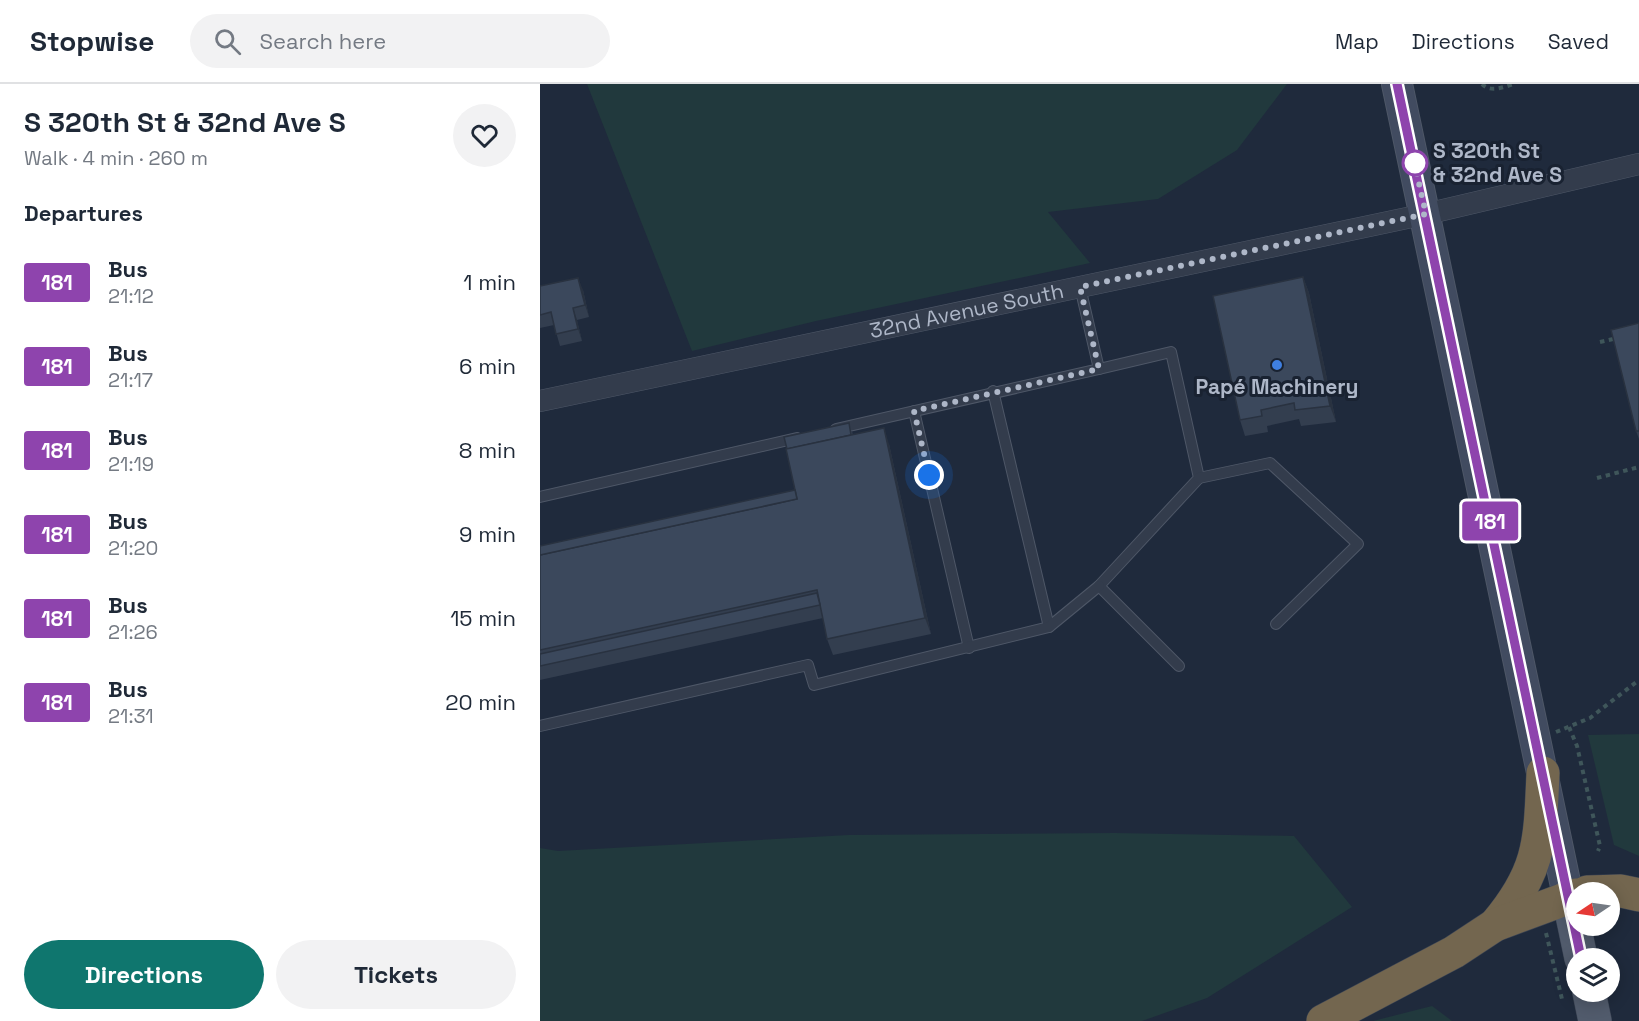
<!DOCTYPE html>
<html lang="en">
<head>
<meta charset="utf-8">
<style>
  body { margin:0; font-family:"Space Grotesk",sans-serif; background:#f2f2f3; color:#1f2937; height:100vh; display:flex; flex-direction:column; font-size:22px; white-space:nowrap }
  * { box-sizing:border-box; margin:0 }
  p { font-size:20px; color:#747a83 }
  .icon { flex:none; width:33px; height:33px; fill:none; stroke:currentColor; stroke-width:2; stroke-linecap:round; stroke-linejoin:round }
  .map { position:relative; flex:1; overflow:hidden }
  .sheet { display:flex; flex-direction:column; background:#fff; width:540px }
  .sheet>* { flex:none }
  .badge { padding:0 12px; border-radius:4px; font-size:21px; line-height:39px }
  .needle { width:39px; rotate:257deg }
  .tools { position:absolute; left:1026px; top:798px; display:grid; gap:12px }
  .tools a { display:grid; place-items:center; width:54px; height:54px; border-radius:50%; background:#fff; box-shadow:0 3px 15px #0003; font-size:30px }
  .you { position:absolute; width:30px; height:30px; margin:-15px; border:4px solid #fff; border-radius:50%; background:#1a73e8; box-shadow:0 0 0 9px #1a73e833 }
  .map>.badge { position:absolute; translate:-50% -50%; box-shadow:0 0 0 3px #fff }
  h2 { padding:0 24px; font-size:22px; line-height:54px }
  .round { display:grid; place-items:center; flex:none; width:63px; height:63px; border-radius:32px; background:#f2f2f3 }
  .summary { display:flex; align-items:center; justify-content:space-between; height:102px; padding:0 24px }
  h1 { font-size:28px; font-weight:700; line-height:45px }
  .action { display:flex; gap:12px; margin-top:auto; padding:12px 24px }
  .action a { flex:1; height:69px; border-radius:36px; background:#0f766e; color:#fff; font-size:24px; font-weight:700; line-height:69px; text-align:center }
  .action a+a { background:#f2f2f3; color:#1f2937 }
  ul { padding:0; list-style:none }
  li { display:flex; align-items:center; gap:18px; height:84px; padding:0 24px }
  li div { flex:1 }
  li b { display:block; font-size:22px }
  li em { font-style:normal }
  li .badge { min-width:66px; font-weight:700; text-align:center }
  header { display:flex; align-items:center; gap:36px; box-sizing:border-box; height:84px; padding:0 30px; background:#fff; border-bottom:2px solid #e0e1e3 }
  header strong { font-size:28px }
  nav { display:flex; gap:33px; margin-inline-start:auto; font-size:21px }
  .search { width:420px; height:54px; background:#f2f2f3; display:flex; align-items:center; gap:15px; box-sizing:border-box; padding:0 21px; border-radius:33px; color:#747a83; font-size:22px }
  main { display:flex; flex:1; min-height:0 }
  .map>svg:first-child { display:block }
  .green { fill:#21393d }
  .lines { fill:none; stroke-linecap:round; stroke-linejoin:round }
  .lane-casing { stroke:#4e5767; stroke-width:12 }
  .street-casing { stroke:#4e5767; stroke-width:22 }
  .secondary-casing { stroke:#4e5767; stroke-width:32 }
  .primary-casing { stroke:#3d4655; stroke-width:34 }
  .highway-casing { stroke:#3b4454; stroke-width:34 }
  .path { stroke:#3f565a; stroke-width:4; stroke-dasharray:4.5 4.5; stroke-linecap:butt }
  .lane { stroke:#333c4c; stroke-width:10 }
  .street { stroke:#333c4c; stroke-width:21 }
  .secondary { stroke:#414b60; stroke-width:30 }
  .primary { stroke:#515b6c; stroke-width:33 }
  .highway { stroke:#73664f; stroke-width:33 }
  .wall { fill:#333e4f }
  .shaded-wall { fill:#293240 }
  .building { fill:#3b485c; stroke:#293240; stroke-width:1.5 }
  .line-casing { stroke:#fff; stroke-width:14 }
  .line { stroke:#8e44ad; stroke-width:9 }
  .walk { stroke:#aeb7c8; stroke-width:6; stroke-dasharray:0 10.8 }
  .stop-dot { fill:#fff; stroke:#8e44ad; stroke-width:3 }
  .shop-dot { fill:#3f7fe0; stroke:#192231; stroke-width:2 }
  .labels { text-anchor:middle; stroke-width:6; stroke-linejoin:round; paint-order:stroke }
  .stop-label { font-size:21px; font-weight:bold; fill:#aeb7c8; stroke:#192231; text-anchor:start }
  .street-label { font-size:21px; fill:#aeb7c8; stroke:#192231 }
  .poi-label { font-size:21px; font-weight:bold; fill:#aeb7c8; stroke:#192231 }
</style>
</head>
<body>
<header>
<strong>Stopwise</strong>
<div class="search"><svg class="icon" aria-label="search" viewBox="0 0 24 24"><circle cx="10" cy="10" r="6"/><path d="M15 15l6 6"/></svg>Search here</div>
<nav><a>Map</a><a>Directions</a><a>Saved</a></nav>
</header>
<main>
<section class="sheet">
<div class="summary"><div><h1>S 320th St &amp; 32nd Ave S</h1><p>Walk · 4 min · 260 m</p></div><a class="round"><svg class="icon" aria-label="heart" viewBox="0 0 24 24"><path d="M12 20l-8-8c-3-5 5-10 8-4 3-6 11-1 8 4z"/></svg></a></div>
<h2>Departures</h2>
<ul>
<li><span class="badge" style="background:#8e44ad;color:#fff">181</span><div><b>Bus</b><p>21:12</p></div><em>1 min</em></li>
<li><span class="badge" style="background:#8e44ad;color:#fff">181</span><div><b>Bus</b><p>21:17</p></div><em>6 min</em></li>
<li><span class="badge" style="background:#8e44ad;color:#fff">181</span><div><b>Bus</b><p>21:19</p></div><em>8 min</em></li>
<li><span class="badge" style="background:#8e44ad;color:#fff">181</span><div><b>Bus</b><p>21:20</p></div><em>9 min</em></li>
<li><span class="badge" style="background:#8e44ad;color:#fff">181</span><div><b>Bus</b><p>21:26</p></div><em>15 min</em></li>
<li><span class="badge" style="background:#8e44ad;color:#fff">181</span><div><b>Bus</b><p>21:31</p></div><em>20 min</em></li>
</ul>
<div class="action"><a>Directions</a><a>Tickets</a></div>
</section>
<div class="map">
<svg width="1099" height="937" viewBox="0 0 1099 937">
  <rect width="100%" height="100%" fill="#1f2a3c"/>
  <g class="green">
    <polygon points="47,0 747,0 697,66 618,115 508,128 550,179 276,237 152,267"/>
    <polygon points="1099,650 1099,772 1074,761 1048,651"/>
    <polygon points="575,749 754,752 812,823 667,914 602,937 0,937 0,764 18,767 309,751"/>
    <polygon points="892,922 912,937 833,937"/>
  </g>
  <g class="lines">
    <defs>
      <g id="lane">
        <polyline points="540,203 559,285 631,268 659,394 559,502 639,582"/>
        <polyline points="453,307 509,543"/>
        <polyline points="374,327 429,564"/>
        <polyline points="296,345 559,285"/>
        <polyline points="659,394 730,379 818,460 736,540"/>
        <polyline points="0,413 257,354"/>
        <polyline points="0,642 268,581 274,601 509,543 559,502"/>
      </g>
      <g id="street">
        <path id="s1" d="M0,317L886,130L1099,80"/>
      </g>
      <polyline id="secondary" points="857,0 1028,812"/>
      <g id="primary">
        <polyline points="1028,812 1041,874"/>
        <polyline points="1049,908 1055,937"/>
      </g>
      <g id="highway">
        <polyline points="1047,808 1081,807 1099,811"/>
        <path d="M955,841C1001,787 1000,757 1003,689"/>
        <polyline points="783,937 914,868 955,841 1036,811"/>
      </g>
    </defs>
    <use href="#lane" class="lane-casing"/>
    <use href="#street" class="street-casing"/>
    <use href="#secondary" class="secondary-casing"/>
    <use href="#primary" class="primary-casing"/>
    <use href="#highway" class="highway-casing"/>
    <g class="path">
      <path d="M942,0C951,9 963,3 974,0"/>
      <polyline points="1060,258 1078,254"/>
      <polyline points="1057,394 1099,383"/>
      <polyline points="1029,643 1037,662 1060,762 1058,767"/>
      <polyline points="1016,648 1050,634 1099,596"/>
      <polyline points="1006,849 1022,915"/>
    </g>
    <use href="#lane" class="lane"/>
    <use href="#street" class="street"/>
    <use href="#secondary" class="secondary"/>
    <use href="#primary" class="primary"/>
    <use href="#highway" class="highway"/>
  </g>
  <g class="wall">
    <polygon points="763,193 769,209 796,338 761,342 759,335 727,342 728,348 705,352 700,336"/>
    <polygon points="0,202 43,206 49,233 37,236 42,257 20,262 14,241 0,244"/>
    <polygon points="1099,239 1099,355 1096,347"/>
    <polygon points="312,347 313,351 349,360 391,550 293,571 287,555 283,534 0,596 0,462 255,406"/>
  </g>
  <g class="shaded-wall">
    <polygon points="763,193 769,209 796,338 790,322"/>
    <polygon points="38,194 43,206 49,233 45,221"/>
    <polygon points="33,224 37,236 42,257 38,245"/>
    <polygon points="344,344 349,360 391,550 385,534"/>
  </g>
  <g class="building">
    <polygon points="763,193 790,322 755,326 754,319 721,326 722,332 700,336 673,212"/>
    <polygon points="38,194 45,221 33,224 38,245 16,250 11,228 0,231 0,202"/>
    <polygon points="1099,239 1099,347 1096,347 1071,246"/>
    <polygon points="309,339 311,351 247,365 244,353"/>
    <polygon points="344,344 385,534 287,555 277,506 0,566 0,471 257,415 246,365"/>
    <polygon points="255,406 257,415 0,471 0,462"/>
    <polygon points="277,509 280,521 0,582 0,570"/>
  </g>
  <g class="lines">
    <defs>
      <polyline id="line" points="857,0 1041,874"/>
    </defs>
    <use href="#line" class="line-casing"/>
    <use href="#line" class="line"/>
    <polyline class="walk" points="389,391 374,327 559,285 540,203 886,130 873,73 875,79"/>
  </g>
  <circle class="stop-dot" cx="875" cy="79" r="12"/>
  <circle class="shop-dot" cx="737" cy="281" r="6"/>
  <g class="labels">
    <g class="stop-label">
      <text x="893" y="74">S 320th St<tspan x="893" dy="24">&amp; 32nd Ave S</tspan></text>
    </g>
    <g class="street-label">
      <text dy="7" stroke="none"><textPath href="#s1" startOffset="436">32nd Avenue South</textPath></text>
    </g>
    <g class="poi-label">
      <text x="737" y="310">Papé Machinery</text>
    </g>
  </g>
</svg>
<div class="tools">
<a><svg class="needle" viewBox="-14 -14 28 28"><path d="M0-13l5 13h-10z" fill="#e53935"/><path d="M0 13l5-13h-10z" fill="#747a83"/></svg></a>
<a><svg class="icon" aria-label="layers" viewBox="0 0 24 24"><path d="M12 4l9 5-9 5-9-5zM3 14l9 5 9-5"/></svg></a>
</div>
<div class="you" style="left:389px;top:391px"></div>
<b class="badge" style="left:950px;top:437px;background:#8e44ad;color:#fff">181</b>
</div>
</main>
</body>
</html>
